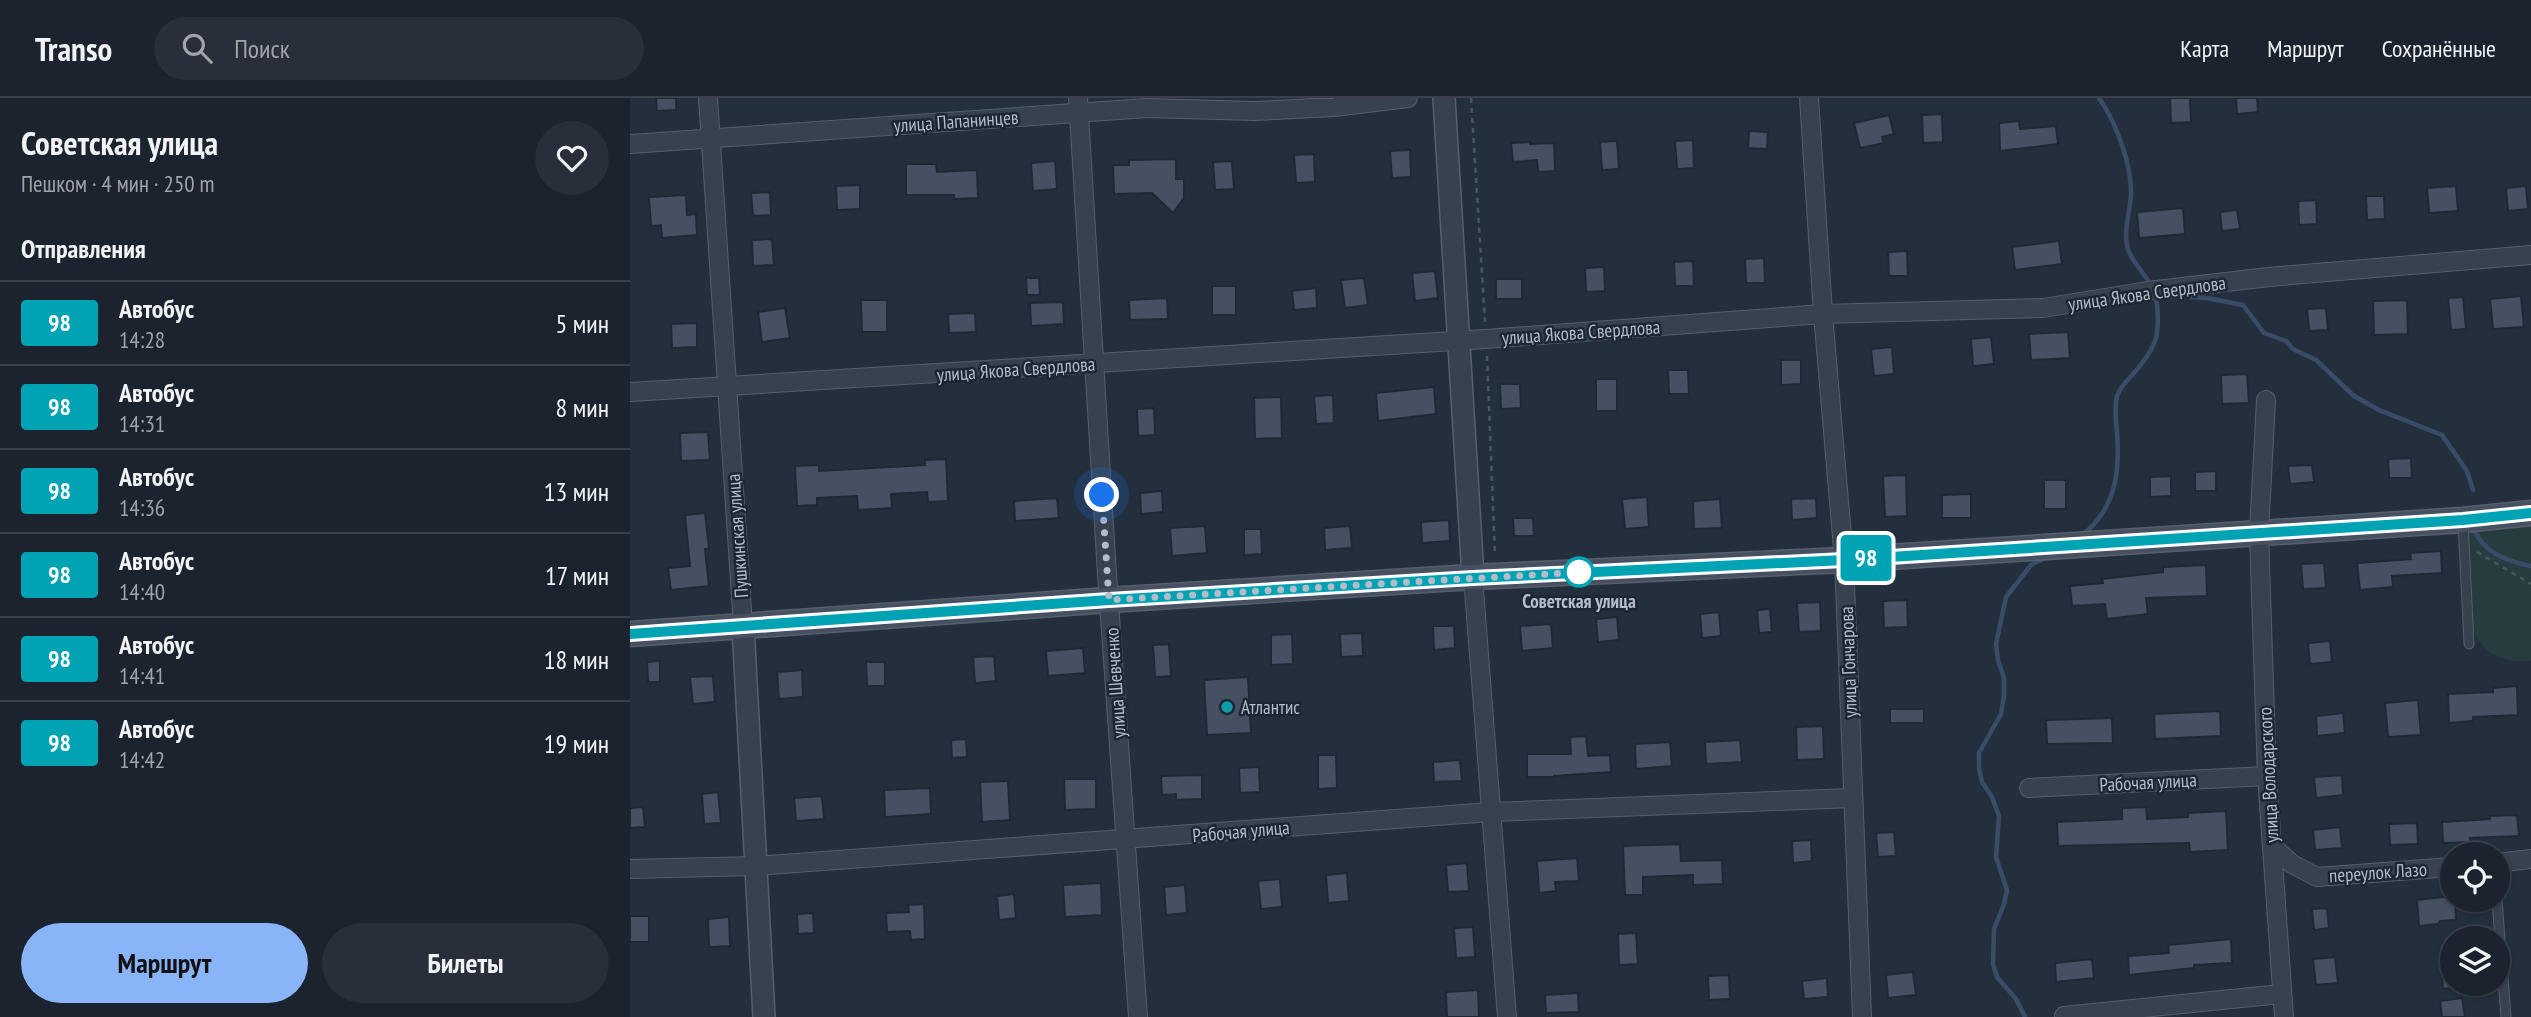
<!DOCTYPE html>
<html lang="ru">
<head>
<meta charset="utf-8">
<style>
  body { margin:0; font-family:"PT Sans Narrow",sans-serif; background:#282f3a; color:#f1f3f6; height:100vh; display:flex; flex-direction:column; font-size:26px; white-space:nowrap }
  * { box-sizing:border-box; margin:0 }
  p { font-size:23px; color:#a0a4aa }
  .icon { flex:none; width:38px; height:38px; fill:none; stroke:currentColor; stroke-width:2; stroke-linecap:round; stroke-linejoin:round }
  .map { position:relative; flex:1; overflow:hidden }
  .panel { display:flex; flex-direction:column; background:#1b232e; width:630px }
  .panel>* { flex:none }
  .badge { padding:0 14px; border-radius:5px; font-size:24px; line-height:46px }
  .tools { position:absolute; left:1810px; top:744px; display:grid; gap:14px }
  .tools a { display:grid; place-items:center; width:70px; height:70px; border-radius:50%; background:#1b232e; box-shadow:0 2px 5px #0004,0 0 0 2px #39404a; font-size:35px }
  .you { position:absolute; width:35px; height:35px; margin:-18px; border:5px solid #fff; border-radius:50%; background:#1a73e8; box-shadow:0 0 0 10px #1a73e833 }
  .map>.badge { position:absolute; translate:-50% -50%; box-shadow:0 0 0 4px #fff }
  h2 { padding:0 21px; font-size:26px; line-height:63px }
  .round { display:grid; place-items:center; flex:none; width:74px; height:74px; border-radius:37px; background:#282f3a }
  .summary { display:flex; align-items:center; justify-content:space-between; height:119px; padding:0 21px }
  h1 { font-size:33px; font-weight:700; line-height:52px }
  .action { display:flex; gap:14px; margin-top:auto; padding:14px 21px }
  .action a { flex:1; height:80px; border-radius:42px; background:#8ab4f8; color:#111; font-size:28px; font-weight:700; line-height:80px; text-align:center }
  .action a+a { background:#282f3a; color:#f1f3f6 }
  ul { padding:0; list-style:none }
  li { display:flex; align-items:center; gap:21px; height:84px; padding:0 21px; border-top:2px solid #39404a }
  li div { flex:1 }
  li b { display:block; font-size:26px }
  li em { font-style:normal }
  li .badge { min-width:77px; font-weight:700; text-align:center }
  header { display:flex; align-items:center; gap:42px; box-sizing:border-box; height:98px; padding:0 35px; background:#1b232e; border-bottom:2px solid #39404a }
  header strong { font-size:33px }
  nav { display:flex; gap:38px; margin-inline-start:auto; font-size:24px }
  .search { width:490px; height:63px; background:#282f3a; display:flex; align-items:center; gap:18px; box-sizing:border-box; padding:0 24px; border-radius:38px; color:#a0a4aa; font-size:26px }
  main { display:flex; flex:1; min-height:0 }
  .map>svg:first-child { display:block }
  .grass { fill:#263c3f }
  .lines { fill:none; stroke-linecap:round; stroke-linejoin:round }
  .stream { stroke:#394c67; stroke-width:4.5 }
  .building { fill:#455162; stroke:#1f2835; stroke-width:2 }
  .service-casing { stroke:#565f6c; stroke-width:11 }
  .minor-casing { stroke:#565f6c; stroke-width:20 }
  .tertiary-casing { stroke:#565f6c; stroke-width:24 }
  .secondary-casing { stroke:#565f6c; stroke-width:27 }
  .path { stroke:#44595c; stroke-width:2.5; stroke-dasharray:5 5; stroke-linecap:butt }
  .service { stroke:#38414e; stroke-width:9 }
  .minor { stroke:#38414e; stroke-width:18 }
  .tertiary { stroke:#38414e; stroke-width:21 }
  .secondary { stroke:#465061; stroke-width:24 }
  .line-casing { stroke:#fff; stroke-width:16 }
  .line { stroke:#00a3b4; stroke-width:10 }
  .walk { stroke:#b4bcc9; stroke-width:7; stroke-dasharray:0 12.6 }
  .stop-dot { fill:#fff; stroke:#00a3b4; stroke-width:3.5 }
  .culture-dot { fill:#0f9aa8; stroke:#1d2633; stroke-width:2.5 }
  .labels { text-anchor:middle; stroke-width:5; stroke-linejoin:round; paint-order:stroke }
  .street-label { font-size:19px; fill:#b4bcc9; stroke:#1d2633 }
  .stop-label { font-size:19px; font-weight:bold; fill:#b4bcc9; stroke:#1d2633 }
  .poi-label { font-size:19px; fill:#b4bcc9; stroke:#1d2633; text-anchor:start }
</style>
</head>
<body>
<header>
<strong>Transo</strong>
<div class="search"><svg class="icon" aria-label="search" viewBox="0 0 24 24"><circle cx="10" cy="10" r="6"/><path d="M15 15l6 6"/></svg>Поиск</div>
<nav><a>Карта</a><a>Маршрут</a><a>Сохранённые</a></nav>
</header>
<main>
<section class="panel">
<div class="summary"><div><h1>Советская улица</h1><p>Пешком · 4 мин · 250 m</p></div><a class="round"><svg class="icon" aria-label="heart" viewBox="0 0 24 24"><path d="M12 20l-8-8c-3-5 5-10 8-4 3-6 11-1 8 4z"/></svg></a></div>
<h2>Отправления</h2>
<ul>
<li><span class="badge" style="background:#00a3b4;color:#fff">98</span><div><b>Автобус</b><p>14:28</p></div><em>5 мин</em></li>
<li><span class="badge" style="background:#00a3b4;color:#fff">98</span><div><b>Автобус</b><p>14:31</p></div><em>8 мин</em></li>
<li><span class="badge" style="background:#00a3b4;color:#fff">98</span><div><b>Автобус</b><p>14:36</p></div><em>13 мин</em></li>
<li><span class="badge" style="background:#00a3b4;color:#fff">98</span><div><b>Автобус</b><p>14:40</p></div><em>17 мин</em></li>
<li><span class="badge" style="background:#00a3b4;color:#fff">98</span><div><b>Автобус</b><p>14:41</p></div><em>18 мин</em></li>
<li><span class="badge" style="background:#00a3b4;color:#fff">98</span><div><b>Автобус</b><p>14:42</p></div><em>19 мин</em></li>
</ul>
<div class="action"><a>Маршрут</a><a>Билеты</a></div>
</section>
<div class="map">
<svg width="1901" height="919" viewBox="0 0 1901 919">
  <rect width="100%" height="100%" fill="#242f3e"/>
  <path class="grass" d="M1901,415V563C1844,566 1838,528 1836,482C1835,462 1834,442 1833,422Z"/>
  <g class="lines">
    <g class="stream">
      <path d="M1469,0C1486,24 1502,67 1501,97C1500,116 1491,138 1500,156C1505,166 1515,177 1521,187"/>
      <polyline points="1538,198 1577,200 1613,207 1634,235 1656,243 1663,251 1686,262 1724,298 1749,312 1812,337 1837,373 1843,392"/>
      <path d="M1843,430C1854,455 1876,463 1901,468"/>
      <path d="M1452,437C1486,411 1490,374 1487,335C1486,322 1484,310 1487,298C1490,289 1497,283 1503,276C1528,248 1531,235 1526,198"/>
      <polyline points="1395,919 1386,901 1367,879 1363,866 1364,831 1374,806 1377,792 1366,759 1369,718 1362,699 1352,684 1349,670 1349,655 1371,616 1374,598 1374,580 1368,562 1366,546 1376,499 1401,467 1415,460"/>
    </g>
  </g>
  <g class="building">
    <polygon points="26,0 46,0 46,12 27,13"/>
    <polygon points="1540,0 1560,0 1561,24 1541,25"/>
    <polygon points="1606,0 1627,0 1628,14 1607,16"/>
    <polygon points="1312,16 1313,44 1293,45 1292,17"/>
    <polygon points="1259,17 1264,36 1252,39 1254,45 1230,50 1224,25"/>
    <polygon points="1389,23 1390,31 1426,28 1428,46 1370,53 1369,25"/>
    <polygon points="1119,33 1138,34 1137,51 1118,50"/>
    <polygon points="1063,42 1064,70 1047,71 1045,43"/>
    <polygon points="987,43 989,71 972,72 970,44"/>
    <polygon points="900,44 900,46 924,45 925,73 908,74 907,62 883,64 881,45"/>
    <polygon points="780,52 781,79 762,80 760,53"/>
    <polygon points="684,56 685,84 666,85 664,57"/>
    <polygon points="546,61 546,81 554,81 554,100 543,115 522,95 484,96 483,67 499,67 499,62"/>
    <polygon points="425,63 427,91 403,93 401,65"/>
    <polygon points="602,63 604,91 585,92 583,64"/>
    <polygon points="276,66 306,66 307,74 347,72 348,100 324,101 324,97 276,97"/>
    <polygon points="230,87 230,111 207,112 206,88"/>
    <polygon points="1826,88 1828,113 1799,115 1797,90"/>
    <polygon points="1896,88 1898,111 1878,113 1876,90"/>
    <polygon points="140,94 141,117 123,118 121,95"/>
    <polygon points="56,97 57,117 66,116 67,137 32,140 31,127 21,128 19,99"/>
    <polygon points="1736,98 1754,98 1755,121 1737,122"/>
    <polygon points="1686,102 1687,126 1669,127 1668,103"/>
    <polygon points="1553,110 1555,136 1509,140 1507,114"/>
    <polygon points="1607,112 1610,131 1592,133 1590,114"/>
    <polygon points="142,141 144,167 123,168 122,142"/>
    <polygon points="1429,143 1432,166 1385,172 1382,149"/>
    <polygon points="1277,153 1278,178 1259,178 1258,154"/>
    <polygon points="1134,160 1135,185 1116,185 1115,161"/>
    <polygon points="1063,163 1064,188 1045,188 1044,164"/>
    <polygon points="974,169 975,193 956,194 955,170"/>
    <polygon points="805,173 808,200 785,203 782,175"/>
    <polygon points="396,180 409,180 410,197 397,197"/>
    <polygon points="734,180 738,207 715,210 711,182"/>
    <rect x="866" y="181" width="26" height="20"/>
    <rect x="582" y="188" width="24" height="29"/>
    <polygon points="686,190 687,210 664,212 662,193"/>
    <polygon points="1891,198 1894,229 1863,231 1860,201"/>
    <polygon points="1833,199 1836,231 1821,232 1818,200"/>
    <polygon points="537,200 538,221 500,222 499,202"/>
    <polygon points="231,202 257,202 257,234 232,234"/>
    <polygon points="1777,202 1778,236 1744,237 1743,203"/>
    <polygon points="433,204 434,226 401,228 400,205"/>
    <polygon points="155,210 160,240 132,244 128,214"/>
    <polygon points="1696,210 1698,232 1679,233 1677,211"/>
    <polygon points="345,215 346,234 319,235 318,216"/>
    <polygon points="67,225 67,249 42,250 41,226"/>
    <polygon points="1438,234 1440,260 1401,262 1399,236"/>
    <polygon points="1361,239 1364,266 1343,268 1341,241"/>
    <polygon points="1262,249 1264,276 1244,278 1241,251"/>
    <polygon points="1151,262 1171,262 1171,286 1151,287"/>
    <polygon points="1038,272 1058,272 1059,296 1039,296"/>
    <polygon points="1617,276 1619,305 1592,306 1591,277"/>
    <rect x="966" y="281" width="21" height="32"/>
    <polygon points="870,286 890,286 891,310 871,311"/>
    <polygon points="804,289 806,316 748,323 746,295"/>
    <polygon points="703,297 704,325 686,326 684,298"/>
    <polygon points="651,299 652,340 625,341 624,300"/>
    <polygon points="524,310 525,337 508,338 507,311"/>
    <polygon points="78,334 80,362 51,363 50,335"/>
    <polygon points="1781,360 1782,380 1759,380 1758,361"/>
    <polygon points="316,361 318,403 298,404 297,394 261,396 262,410 228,412 227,398 187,400 187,407 167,408 165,368 189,367 189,373 295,367 295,362"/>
    <polygon points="1682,367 1684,384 1660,386 1658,368"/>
    <polygon points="1586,373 1586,393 1565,393 1565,374"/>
    <polygon points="1276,377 1277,418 1255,419 1253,378"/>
    <polygon points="1541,378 1541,398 1520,399 1520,379"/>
    <rect x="1414" y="382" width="22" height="29"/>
    <polygon points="532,393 533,414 511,416 510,395"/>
    <polygon points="1341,396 1341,420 1312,420 1312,397"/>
    <polygon points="1017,399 1019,429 995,431 992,401"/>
    <polygon points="427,400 429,420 385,423 384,403"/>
    <polygon points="1186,400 1187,420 1162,422 1161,401"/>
    <polygon points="1090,401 1092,430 1064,431 1063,403"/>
    <polygon points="75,415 79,451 75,451 79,488 41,492 38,470 60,468 55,417"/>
    <polygon points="883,420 903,420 904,438 884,438"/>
    <polygon points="819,422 820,443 792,445 791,424"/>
    <polygon points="575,428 577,455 542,458 540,430"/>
    <polygon points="720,428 722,450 695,452 694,430"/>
    <polygon points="614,431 631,431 632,456 614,457"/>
    <polygon points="1811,453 1812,475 1762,478 1763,489 1730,492 1727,465 1781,461 1780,455"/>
    <polygon points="1694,465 1696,490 1673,491 1671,466"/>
    <polygon points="1576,467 1577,498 1516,500 1518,516 1477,521 1475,506 1442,508 1440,488 1473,485 1472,481 1533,474 1533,469"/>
    <polygon points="1277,502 1278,529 1254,530 1253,503"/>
    <polygon points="1190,504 1191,533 1169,534 1167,505"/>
    <polygon points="1140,511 1142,534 1129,535 1127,512"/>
    <polygon points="1089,514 1091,538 1072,540 1070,516"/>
    <polygon points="987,519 989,542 968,544 966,521"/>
    <polygon points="921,526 923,550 892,553 890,528"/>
    <polygon points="803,528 824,528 825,550 804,552"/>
    <polygon points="732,535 733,558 711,559 710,536"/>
    <polygon points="662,536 663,566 641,567 641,537"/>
    <polygon points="1700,543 1702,564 1680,566 1678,545"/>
    <polygon points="539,546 541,578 525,579 523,547"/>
    <polygon points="453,550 455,575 418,578 416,553"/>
    <polygon points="364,558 366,583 345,585 343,559"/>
    <polygon points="30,563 30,584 18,584 17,564"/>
    <polygon points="236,564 255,564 255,588 237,588"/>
    <polygon points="172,572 173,599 149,601 147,574"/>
    <polygon points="83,578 85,604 63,606 60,579"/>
    <polygon points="618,579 621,635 577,637 574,582"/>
    <polygon points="1887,588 1888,617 1843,619 1843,623 1819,625 1818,596 1863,594 1863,590"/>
    <polygon points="1788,602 1791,637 1758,639 1755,605"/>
    <rect x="1260" y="611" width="34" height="14"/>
    <polygon points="1590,613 1591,638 1525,641 1524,616"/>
    <polygon points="1713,615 1715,635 1687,638 1686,618"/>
    <polygon points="1482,620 1483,645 1417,646 1416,622"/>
    <polygon points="1193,628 1194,661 1167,662 1166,629"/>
    <polygon points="956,638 958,658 980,657 981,674 924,678 924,679 897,679 897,656 941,656 940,639"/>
    <polygon points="336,641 337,659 322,660 321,642"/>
    <polygon points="1110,642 1112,664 1076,666 1075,644"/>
    <polygon points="1040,644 1042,668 1006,671 1005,646"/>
    <polygon points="688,657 706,657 707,690 688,691"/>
    <polygon points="830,662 832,683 804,684 803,664"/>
    <polygon points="629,669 630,694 610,695 609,670"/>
    <polygon points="572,677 572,701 546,702 546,696 532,697 531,678"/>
    <polygon points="1712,677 1713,697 1686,700 1684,679"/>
    <polygon points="434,681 466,681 466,711 435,712"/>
    <polygon points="378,683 380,722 352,724 350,684"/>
    <polygon points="300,690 301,716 255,719 254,692"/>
    <polygon points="88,694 91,725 74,726 72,696"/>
    <polygon points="192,698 194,721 166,723 164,700"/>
    <polygon points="13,709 15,729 0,730 0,710"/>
    <polygon points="1516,709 1517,721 1558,719 1558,715 1596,713 1598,752 1560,754 1559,745 1428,748 1427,724 1492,721 1492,710"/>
    <polygon points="1887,717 1889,738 1840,740 1841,744 1813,745 1812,724 1860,721 1859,718"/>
    <polygon points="1787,725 1788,746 1760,747 1759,726"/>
    <polygon points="1710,729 1712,750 1685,752 1683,732"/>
    <polygon points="1264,734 1266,758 1248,759 1246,735"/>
    <polygon points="1181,742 1182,763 1163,765 1162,743"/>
    <polygon points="1050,746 1051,763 1092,762 1093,786 1063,787 1063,777 1013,779 1013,797 995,797 993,748"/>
    <polygon points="947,760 949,783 925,784 926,793 909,795 907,763"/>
    <polygon points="837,765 839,793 818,794 816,767"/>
    <polygon points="717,775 719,803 698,805 696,777"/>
    <polygon points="650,781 652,809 631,811 628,783"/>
    <polygon points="471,785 472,817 435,819 433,787"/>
    <polygon points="555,787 557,815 536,817 534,789"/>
    <polygon points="384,796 386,820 369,822 367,798"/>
    <polygon points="1822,798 1822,802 1825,802 1826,822 1810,823 1808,826 1789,828 1787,802"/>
    <polygon points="294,806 295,841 281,842 280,833 257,834 256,815 279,814 278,807"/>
    <polygon points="1697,810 1699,830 1684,832 1682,811"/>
    <polygon points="183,815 184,835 168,836 167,816"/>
    <rect x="0" y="818" width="19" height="26"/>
    <polygon points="99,819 100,848 79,849 78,821"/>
    <polygon points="843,829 845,859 826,860 824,830"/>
    <polygon points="1006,835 1008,866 989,867 988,836"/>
    <polygon points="1601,841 1602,865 1564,867 1564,870 1499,877 1498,858 1539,855 1538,847"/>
    <polygon points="1822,851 1822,890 1813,891 1809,852"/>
    <polygon points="1705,859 1708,885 1686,887 1683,861"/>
    <polygon points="1462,861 1464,880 1426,884 1425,865"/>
    <polygon points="1283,874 1286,897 1258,900 1256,877"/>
    <polygon points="1099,877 1100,901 1079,902 1078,878"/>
    <polygon points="1197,880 1198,899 1174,901 1172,883"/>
    <polygon points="848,892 849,919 817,919 816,894"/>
    <polygon points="948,895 949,914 916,915 915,897"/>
    <polygon points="1832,900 1835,919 1812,919 1810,903"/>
  </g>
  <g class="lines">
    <defs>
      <g id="service">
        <polyline points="1833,423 1839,546"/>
        <polyline points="1867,802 1876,919"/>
      </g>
      <g id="minor">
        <polyline points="78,0 113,528"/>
        <polyline points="448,0 477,476 508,919"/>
        <polyline points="1179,0 1193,216 1214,462 1232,919"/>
        <polyline points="0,46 517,10 625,13 704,9 778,0"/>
        <polyline points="0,294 856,241 1193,216 1413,210 1518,193 1639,179 1901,157"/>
        <polyline points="1636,302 1629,435 1637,678 1654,919"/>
        <polyline points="843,479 877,919"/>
        <polyline points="1399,690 1637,678"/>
        <polyline points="1642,748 1662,766 1687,779 1822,769"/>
        <polyline points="1867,765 1901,761"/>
        <polyline points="0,771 125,768 861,714 1222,700"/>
        <polyline points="1434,918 1651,896"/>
      </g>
      <g id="tertiary">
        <polyline points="814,0 843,479"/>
        <polyline points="113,528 134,919"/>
      </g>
      <polyline id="secondary" points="0,536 479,502 843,479 1214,462 1833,422 1901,415"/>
    </defs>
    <use href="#service" class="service-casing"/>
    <use href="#minor" class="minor-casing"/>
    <use href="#tertiary" class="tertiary-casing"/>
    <use href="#secondary" class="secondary-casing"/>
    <g class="path">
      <polyline points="841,0 855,224"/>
      <polyline points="857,258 865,458"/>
      <polyline points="1847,454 1901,486"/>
    </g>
    <use href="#service" class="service"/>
    <use href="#minor" class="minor"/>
    <use href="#tertiary" class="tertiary"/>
    <use href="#secondary" class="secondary"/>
  </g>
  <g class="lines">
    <defs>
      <polyline id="line" points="0,536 479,502 843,480 1214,462 1833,422 1901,415"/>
    </defs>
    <use href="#line" class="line-casing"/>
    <use href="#line" class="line"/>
    <polyline class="walk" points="472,397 479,502 951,474 949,474"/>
  </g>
  <circle class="stop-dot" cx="949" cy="474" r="14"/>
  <circle class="culture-dot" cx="597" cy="609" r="7"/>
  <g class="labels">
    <g class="street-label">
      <text transform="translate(326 23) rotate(-4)" y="7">улица Папанинцев</text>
      <text transform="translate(1517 195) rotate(-8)" y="7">улица Якова Свердлова</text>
      <text transform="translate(951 234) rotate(-4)" y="7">улица Якова Свердлова</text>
      <text transform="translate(386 271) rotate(-4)" y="7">улица Якова Свердлова</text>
      <text transform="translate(107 438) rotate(-94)" y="7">Пушкинская улица</text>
      <text transform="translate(1218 564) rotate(-92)" y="7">улица Гончарова</text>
      <text transform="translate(485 585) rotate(-94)" y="7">улица Шевченко</text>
      <text transform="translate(1638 677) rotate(-93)" y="7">улица Володарского</text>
      <text transform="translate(1518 684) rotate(-3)" y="7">Рабочая улица</text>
      <text transform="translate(611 733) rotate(-5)" y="7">Рабочая улица</text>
      <text transform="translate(1748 774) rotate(-4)" y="7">переулок Лазо</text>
    </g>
    <g class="stop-label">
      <text x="949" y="510">Советская улица</text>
    </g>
    <g class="poi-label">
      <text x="611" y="616">Атлантис</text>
    </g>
  </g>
</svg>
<div class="tools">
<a><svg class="icon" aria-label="locate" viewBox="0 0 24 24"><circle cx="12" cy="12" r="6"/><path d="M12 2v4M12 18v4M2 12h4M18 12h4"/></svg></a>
<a><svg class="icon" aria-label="layers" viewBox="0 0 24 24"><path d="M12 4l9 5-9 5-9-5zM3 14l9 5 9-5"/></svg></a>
</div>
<div class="you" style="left:472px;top:397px"></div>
<b class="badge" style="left:1236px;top:460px;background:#00a3b4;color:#fff">98</b>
</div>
</main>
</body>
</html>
